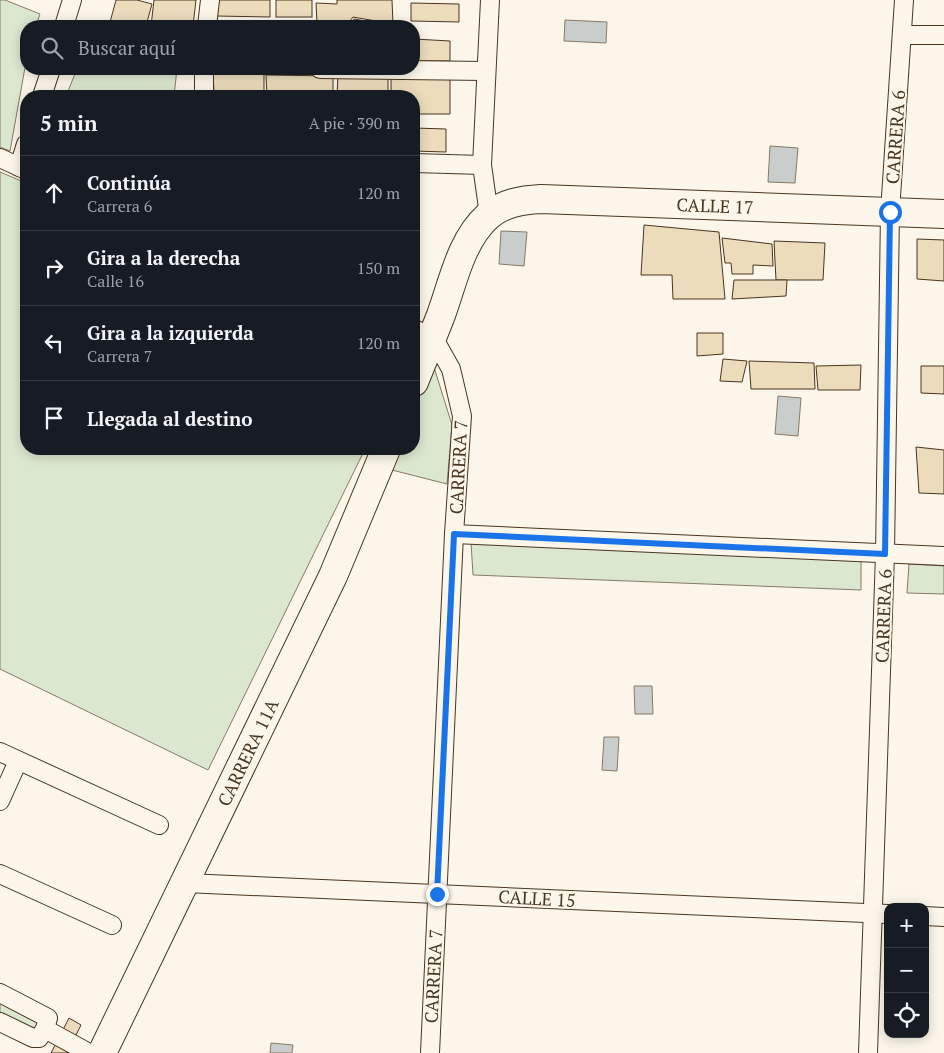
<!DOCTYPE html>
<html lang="es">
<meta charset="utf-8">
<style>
:root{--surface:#171b24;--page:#20242c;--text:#f1f3f6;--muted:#9ea1a6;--line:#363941}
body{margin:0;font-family:"PT Serif",serif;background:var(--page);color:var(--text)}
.controls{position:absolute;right:15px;bottom:15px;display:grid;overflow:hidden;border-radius:10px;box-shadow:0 2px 12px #0003}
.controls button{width:45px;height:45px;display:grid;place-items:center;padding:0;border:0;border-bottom:1px solid var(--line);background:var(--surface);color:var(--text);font:25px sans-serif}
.stop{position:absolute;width:15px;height:15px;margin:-11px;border:4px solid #1a73e8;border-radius:50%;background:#fff}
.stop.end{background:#1a73e8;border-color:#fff;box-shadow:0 1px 5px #0008}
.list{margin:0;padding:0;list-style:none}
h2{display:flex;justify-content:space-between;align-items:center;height:65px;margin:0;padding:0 20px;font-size:21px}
h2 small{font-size:16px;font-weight:400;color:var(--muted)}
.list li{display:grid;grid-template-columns:32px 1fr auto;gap:15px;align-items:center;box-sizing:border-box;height:75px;padding:0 20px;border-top:1px solid var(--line)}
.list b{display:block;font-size:19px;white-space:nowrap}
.list p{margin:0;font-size:16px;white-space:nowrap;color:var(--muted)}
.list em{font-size:16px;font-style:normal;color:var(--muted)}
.icon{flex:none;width:28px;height:28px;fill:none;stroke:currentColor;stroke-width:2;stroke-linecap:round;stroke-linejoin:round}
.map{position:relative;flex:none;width:944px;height:1053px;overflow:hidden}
.search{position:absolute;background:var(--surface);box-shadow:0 2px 12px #0003;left:20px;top:20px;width:400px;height:55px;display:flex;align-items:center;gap:12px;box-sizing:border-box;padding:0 18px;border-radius:20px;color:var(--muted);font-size:19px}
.panel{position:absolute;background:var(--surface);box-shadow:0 2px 12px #0003;left:20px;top:90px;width:400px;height:365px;border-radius:20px}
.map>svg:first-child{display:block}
.green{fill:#dce7d0;stroke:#887966}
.water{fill:#c9cecd;stroke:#887966}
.building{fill:#ecdcbc;stroke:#4a3520}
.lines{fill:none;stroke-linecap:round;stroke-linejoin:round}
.street-casing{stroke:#4a3520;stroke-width:20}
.highway-casing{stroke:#4a3520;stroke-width:30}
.street{stroke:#fbf6e9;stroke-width:18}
.highway{stroke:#fbf6e9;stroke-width:28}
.route{stroke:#1a73e8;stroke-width:6}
.labels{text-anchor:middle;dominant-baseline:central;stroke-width:4;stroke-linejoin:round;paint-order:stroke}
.street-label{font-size:18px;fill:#4a3520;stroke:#fbf6e9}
</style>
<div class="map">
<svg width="944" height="1053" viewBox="0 0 944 1053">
<rect width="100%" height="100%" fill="#fbf6e9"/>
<!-- green -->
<g class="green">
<polygon points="0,0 5,0 40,14 36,26 26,26 26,62 10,151 0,147"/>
<polygon points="77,69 177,69 174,96 66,96"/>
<polygon points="0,172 26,183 26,449 365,449 208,770 0,669"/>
<polygon points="433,364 452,425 447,484 388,469 397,449 414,449 414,410"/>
<polygon points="471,542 861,561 861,590 473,575"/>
<polygon points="909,564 944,566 944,594 907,593"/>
<polygon points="0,1003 41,1022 36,1032 0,1015"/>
</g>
<!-- water -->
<g class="water">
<polygon points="565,20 607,22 606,43 564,41"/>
<polygon points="770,146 798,148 795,183 768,182"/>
<polygon points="501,231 527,232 524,266 499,264"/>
<polygon points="778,396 801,398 798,436 775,434"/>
<polygon points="634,686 652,686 653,714 635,714"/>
<polygon points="604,737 619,737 617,771 602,770"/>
<polygon points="271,1043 293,1045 292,1053 270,1053"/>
</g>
<!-- building -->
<g class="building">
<polygon points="116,0 137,0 152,4 146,26 109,26"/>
<polygon points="154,0 196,0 193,26 151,26"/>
<polygon points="216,0 270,0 270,17 216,16"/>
<rect x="276" y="0" width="36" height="17"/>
<polygon points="337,0 392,0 393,24 353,17 350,21 317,23 316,3 337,4"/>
<polygon points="411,3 459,4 459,22 411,21"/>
<polygon points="354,19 377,23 377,26 314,26 352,24"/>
<polygon points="258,23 303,24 303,26 258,26"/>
<polygon points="414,39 450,41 450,61 414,61"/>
<polygon points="213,72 264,74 264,96 251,96 251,94 214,93"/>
<polygon points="338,74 388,76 388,96 337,96"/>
<polygon points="266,75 333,76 333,96 267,96"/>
<polygon points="391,75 450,77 450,114 414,114 414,96 391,96"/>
<polygon points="414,128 446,129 446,152 414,151"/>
<polygon points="644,225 719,232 725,299 673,299 672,275 641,275"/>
<polygon points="722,238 772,244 773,266 753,265 753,274 732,274 731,263 725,263"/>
<polygon points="917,239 944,240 944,281 917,279"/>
<polygon points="774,241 825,243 823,280 776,280"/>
<polygon points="734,280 787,280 786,296 732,299"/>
<polygon points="697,333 723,333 723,354 697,356"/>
<polygon points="723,359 747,361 742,382 720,381"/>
<polygon points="749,361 814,363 815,389 751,389"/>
<polygon points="861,365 860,390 818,390 816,366"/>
<polygon points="921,366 944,366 944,394 921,393"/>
<polygon points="916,447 944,450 944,494 919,493"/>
<polygon points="69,1018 81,1025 67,1053 51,1053"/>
</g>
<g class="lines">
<!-- street casing -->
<g class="street-casing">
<g id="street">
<polyline points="64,26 72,0"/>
<polyline points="207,26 210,0"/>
<polyline points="902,35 944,35"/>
<polyline points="320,69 486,71"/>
<polyline points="42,96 51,69"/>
<polyline points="204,96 204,69"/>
<polyline points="0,158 26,170"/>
<polyline points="414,163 482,165"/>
<polyline points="19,167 26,144"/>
<polyline points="489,215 482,165 490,0"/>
<polyline points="414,329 433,337 451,369 462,416 454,534 430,1053"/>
<polyline points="454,534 944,556"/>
<polyline points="0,752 159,825"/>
<polyline points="0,801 18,761"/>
<polyline points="0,874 112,925"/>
<polyline points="185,883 888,914"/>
<polyline points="925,916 944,917"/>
<polyline points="0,993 48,1018 45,1029 39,1038 33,1038 0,1022"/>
<polyline points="45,1029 89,1053"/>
<polyline points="868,1053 885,554 890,212 904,0"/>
</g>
</g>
<!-- highway casing -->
<g class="highway-casing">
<g id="highway">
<path id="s1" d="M414,382C423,360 432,338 441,315C453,282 461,240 488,216C503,203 522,200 541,199L944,214"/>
<path id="s2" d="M102,1053L333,576L386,449"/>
</g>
</g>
<!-- street -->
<use href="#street" class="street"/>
<!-- highway -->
<use href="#highway" class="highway"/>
</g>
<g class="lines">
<!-- route -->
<polyline class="route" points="437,894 454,534 885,554 890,212"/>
</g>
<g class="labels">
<!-- street labels -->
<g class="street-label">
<text transform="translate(895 137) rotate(-86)">CARRERA 6</text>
<text stroke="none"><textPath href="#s1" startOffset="414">CALLE 17</textPath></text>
<text transform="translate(458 467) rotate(-87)">CARRERA 7</text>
<text transform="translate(883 616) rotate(-88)">CARRERA 6</text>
<text stroke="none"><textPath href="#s2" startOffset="334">CARRERA 11A</textPath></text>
<text transform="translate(537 898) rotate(3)">CALLE 15</text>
<text transform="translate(433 976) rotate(-87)">CARRERA 7</text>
</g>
</g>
</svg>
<div class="controls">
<button>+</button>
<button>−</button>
<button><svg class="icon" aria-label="locate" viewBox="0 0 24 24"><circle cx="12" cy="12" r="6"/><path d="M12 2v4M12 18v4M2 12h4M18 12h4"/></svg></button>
</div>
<div class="stop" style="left:890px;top:212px"></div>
<div class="stop end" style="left:437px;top:894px"></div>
<div class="search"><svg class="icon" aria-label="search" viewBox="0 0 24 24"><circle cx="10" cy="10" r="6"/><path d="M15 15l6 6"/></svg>Buscar aquí</div>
<section class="panel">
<h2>5 min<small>A pie · 390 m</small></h2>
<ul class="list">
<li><svg class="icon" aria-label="ahead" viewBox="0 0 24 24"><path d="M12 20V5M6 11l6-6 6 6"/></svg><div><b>Continúa</b><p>Carrera 6</p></div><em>120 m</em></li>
<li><svg class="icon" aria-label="right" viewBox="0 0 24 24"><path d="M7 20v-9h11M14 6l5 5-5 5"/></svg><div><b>Gira a la derecha</b><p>Calle 16</p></div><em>150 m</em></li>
<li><svg class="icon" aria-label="left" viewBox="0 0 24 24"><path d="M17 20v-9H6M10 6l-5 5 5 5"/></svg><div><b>Gira a la izquierda</b><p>Carrera 7</p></div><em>120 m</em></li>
<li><svg class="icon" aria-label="arrive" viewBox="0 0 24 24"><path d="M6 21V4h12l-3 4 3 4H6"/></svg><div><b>Llegada al destino</b></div></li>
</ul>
</section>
</div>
